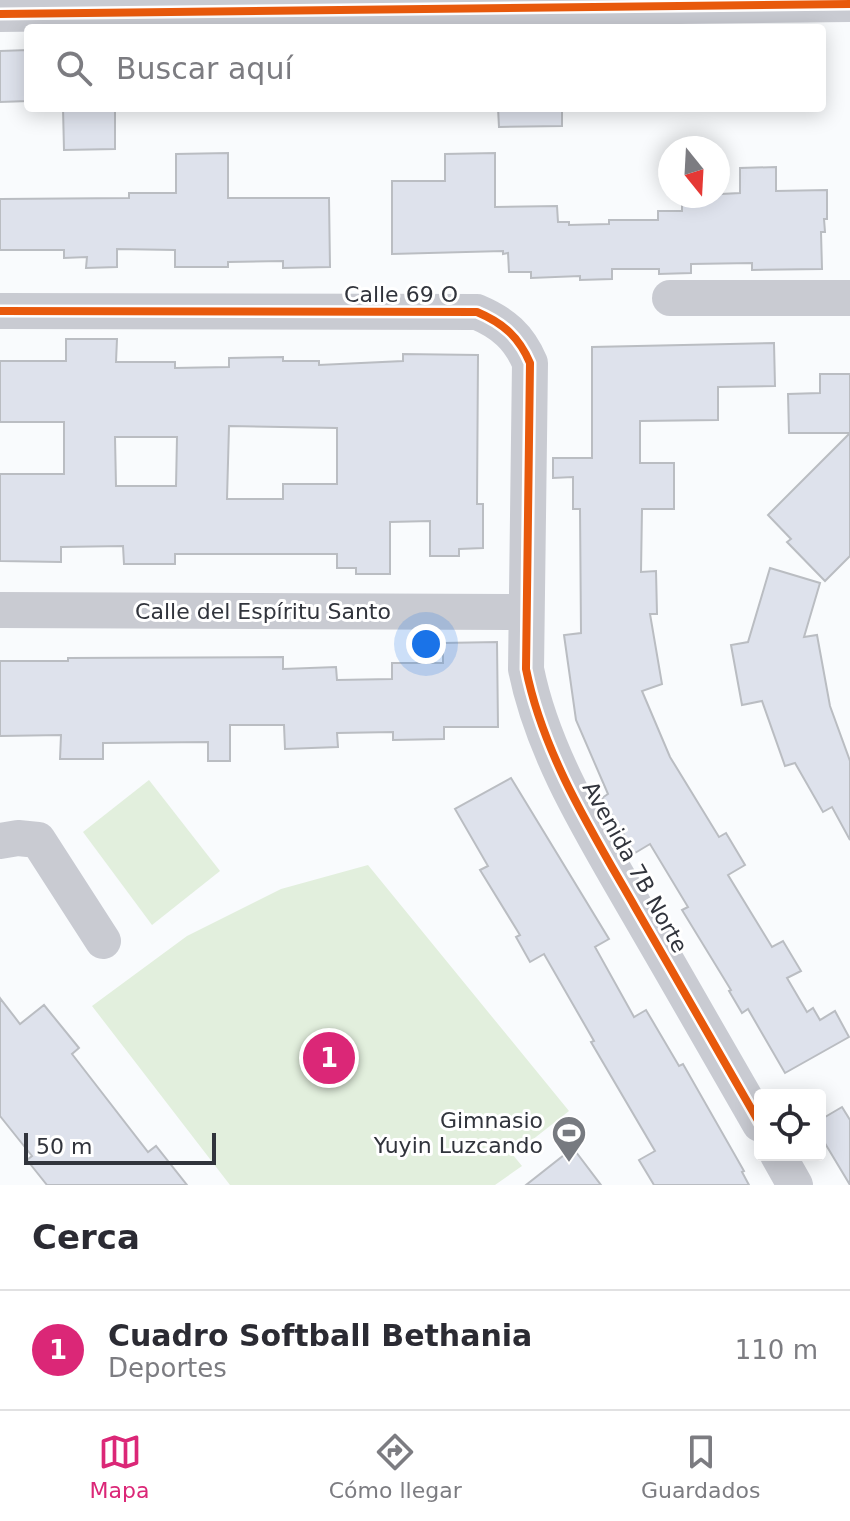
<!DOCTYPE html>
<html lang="es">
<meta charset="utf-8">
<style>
:root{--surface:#fff;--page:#f2f2f3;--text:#2b2b33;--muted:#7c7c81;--line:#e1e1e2;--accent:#db2777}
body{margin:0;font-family:"DejaVu Sans",sans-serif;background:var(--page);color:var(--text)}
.controls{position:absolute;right:24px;bottom:24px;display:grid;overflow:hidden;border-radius:8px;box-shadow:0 4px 20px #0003}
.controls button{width:72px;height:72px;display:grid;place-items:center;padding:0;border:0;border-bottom:2px solid var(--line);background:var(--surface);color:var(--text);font:40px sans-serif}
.compass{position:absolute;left:658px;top:136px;width:72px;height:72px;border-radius:50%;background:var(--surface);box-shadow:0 4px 20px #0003;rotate:162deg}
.scale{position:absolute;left:24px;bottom:20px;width:192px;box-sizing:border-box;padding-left:8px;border:4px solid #31343c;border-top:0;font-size:22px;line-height:28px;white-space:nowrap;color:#31343c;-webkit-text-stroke:6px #fff;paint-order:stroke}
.you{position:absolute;left:426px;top:644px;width:28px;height:28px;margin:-20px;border:6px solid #fff;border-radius:50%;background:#1a73e8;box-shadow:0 0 0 12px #1a73e833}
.badge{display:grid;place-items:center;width:52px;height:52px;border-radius:50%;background:var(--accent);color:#fff;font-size:26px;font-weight:700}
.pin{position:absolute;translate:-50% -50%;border:4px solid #fff;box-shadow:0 2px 8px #0006}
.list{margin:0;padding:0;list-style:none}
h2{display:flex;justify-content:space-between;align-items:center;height:104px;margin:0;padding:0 32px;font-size:34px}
h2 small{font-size:26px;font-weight:400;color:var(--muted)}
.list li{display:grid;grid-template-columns:52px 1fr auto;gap:24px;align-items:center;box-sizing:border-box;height:120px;padding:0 32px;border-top:2px solid var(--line)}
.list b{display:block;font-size:30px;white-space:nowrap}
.list p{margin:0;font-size:26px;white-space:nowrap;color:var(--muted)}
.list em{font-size:26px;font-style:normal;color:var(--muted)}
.icon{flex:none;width:44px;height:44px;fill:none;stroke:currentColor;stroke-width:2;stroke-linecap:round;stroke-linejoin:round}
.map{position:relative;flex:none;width:850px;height:1185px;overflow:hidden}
.search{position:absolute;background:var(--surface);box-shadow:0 4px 20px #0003;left:24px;right:24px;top:24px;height:88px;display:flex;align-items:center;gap:20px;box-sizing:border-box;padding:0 28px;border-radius:8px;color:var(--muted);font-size:30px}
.sheet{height:224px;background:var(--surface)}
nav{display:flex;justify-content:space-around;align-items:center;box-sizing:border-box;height:112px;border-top:2px solid var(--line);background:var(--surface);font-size:22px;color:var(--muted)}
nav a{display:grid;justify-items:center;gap:4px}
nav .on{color:var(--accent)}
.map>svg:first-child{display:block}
.green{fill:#e2efdd}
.building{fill:#dee2ec;stroke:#babdc2;stroke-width:2;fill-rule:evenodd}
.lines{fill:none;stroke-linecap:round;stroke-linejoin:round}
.minor{stroke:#c9cbd2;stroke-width:36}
.cycleway-casing{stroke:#fff;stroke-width:13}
.cycleway{stroke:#e8590c;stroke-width:8}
.labels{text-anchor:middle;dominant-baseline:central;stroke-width:6;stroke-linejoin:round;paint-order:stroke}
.street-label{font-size:22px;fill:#31343c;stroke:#fff}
.poi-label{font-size:22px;fill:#31343c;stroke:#fff;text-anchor:end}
</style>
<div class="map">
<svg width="850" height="1185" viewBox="0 0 850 1185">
<rect width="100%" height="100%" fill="#f9fbfd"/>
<!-- green -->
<g class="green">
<polygon points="149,780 220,871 152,925 83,832"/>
<polygon points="368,865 569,1111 513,1155 522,1166 495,1185 230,1185 92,1006 187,936 281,889"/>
</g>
<!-- building -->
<g class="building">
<polygon points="28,50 28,101 0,102 0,51"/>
<polygon points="63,108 115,108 115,149 64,150"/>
<polygon points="498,108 562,108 562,126 499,127"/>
<polygon points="228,153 228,198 329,198 330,267 283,268 283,261 228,262 228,267 175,267 175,250 117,249 117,267 86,268 87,257 64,258 64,250 0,250 0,199 129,198 129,193 176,193 176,154"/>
<polygon points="495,153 495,207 557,206 558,222 569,222 569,225 609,224 609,220 658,220 658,211 682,211 682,196 740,193 740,168 776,167 776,191 827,190 827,219 824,219 825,232 821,232 822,269 752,270 752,263 691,264 691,273 659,274 659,269 612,269 612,279 580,280 580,276 531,278 531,272 509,272 508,253 503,254 503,251 392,254 392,181 445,181 445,154"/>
<path d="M66,339H117L116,362H175V368L229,367V358L283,357V361H319V365L403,361V354L478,355L477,504H483V548L459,549V556H430V521L390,522V574H356V568H337V554H175V564H124L123,546L61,547V562L0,561V474H64V422H0V361H66ZM229,426L337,428V484H283V499H227ZM115,437H177L176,486H116Z"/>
<polygon points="774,343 775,386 718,387 718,420 640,421 640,463 674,463 674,509 642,509 641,572 656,571 657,614 650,614 662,684 642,691 670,757 719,837 726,833 745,865 728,875 772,947 783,941 801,971 787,978 807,1012 813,1008 820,1020 835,1011 849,1037 785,1073 748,1009 742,1013 729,991 731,990 682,910 688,907 650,844 635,853 602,798 608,794 576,720 564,635 581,633 580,509 573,509 573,477 553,478 553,458 592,458 592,347"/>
<polygon points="820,374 850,374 850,433 789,433 788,394 820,393"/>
<polygon points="850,433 850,556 825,581 787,542 791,539 768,515"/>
<polygon points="770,568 820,583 804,637 817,635 830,706 850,761 850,840 832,807 823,812 795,763 785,766 762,701 742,705 731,645 748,642"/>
<polygon points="497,642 498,727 444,727 444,739 393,740 393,732 337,733 338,747 285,749 284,725 230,725 230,761 208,761 208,742 103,743 103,759 60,759 61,735 0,736 0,661 68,661 68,658 283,657 283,669 336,667 337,680 392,679 392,663 443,663 443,643"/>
<polygon points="511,778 609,939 595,947 634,1017 646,1010 679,1066 683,1064 744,1171 742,1172 749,1185 654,1185 639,1160 655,1151 591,1042 594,1041 544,954 530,962 516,937 520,935 480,870 488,866 455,809"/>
<polygon points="0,998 20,1024 44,1005 79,1048 72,1054 148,1152 156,1146 187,1185 47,1185 27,1160 32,1156 0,1116"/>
<polygon points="842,1107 850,1120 850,1185 820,1135 820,1120"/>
<polygon points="573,1148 601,1185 526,1185"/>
</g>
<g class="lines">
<!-- minor -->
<g class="minor">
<polyline points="0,14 850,4"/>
<polyline points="670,298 850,298"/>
<path d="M0,311L477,312C503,323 519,337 530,363L526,669C543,754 592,832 635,907C677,979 718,1051 760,1124"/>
<polyline points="0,610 526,612"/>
<polyline points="0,841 18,838 38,840 103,941"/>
<polyline points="778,1155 795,1185"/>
</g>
<!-- cycleway casing -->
<g class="cycleway-casing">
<g id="cycleway">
<polyline points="0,14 850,4"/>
<path d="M0,311L477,312C503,323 519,337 530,363L526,669C543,754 592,832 635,907C677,979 718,1051 760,1124"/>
</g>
</g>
<!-- cycleway -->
<use href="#cycleway" class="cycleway"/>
</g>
<!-- icons -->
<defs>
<g id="stadium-pin" transform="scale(1.8)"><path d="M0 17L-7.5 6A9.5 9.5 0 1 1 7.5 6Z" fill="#777a80" stroke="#fff"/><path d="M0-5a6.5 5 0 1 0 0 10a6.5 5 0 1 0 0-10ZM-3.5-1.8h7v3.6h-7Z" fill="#fff"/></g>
</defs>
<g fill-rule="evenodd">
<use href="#stadium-pin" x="569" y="1133"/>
</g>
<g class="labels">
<!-- street labels -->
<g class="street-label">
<text x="401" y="294">Calle 69 O</text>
<text x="263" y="611">Calle del Espíritu Santo</text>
<text transform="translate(635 867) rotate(61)">Avenida 7B Norte</text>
</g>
<!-- poi labels -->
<g class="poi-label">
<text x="543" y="1120">Gimnasio<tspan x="543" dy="25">Yuyin Luzcando</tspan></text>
</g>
</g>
</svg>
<div class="controls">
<button><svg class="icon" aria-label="locate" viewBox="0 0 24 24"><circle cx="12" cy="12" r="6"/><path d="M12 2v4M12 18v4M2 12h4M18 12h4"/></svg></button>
</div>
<svg class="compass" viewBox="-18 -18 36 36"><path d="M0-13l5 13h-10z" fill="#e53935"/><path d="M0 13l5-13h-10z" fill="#7c7c81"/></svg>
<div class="scale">50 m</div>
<div class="you"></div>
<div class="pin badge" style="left:329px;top:1058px">1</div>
<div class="search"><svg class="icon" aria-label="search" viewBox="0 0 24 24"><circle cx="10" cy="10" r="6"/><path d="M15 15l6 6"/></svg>Buscar aquí</div>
</div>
<section class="sheet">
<h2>Cerca<small></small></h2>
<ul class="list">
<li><span class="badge">1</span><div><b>Cuadro Softball Bethania</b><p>Deportes</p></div><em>110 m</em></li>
</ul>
</section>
<nav>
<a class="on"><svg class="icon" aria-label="map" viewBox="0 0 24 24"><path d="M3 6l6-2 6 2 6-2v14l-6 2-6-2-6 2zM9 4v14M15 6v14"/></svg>Mapa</a>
<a><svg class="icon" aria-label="directions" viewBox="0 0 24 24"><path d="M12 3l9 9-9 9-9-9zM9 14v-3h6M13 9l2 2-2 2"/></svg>Cómo llegar</a>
<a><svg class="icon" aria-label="saved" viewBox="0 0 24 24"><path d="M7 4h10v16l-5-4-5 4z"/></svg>Guardados</a>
</nav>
